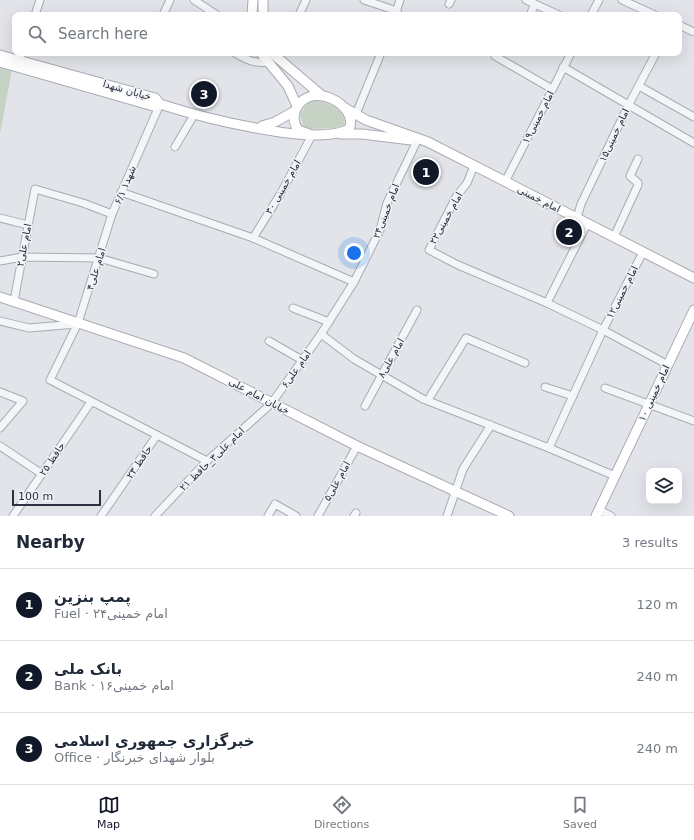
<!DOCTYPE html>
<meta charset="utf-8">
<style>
:root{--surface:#fff;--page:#f2f2f3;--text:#1f2937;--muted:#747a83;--line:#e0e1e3;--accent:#111827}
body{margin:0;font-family:"DejaVu Sans",Cairo,sans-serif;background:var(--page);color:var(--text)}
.controls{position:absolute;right:12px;bottom:12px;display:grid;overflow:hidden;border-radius:8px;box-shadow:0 4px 16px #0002}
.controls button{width:36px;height:36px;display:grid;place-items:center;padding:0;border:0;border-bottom:1px solid var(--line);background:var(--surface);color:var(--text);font:20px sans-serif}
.scale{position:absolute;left:12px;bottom:10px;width:89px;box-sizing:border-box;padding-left:4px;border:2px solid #2b3140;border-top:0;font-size:11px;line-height:14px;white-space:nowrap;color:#2b3140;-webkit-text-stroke:3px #f1f3f7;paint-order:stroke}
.you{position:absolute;left:354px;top:253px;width:14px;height:14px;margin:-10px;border:3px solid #fff;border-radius:50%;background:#1a73e8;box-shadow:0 0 0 6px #1a73e833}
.badge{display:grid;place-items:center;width:26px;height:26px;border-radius:50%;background:var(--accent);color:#fff;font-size:13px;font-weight:700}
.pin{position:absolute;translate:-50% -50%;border:2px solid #fff;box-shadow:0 1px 4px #0006}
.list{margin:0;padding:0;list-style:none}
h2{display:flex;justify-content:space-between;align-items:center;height:52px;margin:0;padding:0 16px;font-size:17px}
h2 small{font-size:13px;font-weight:400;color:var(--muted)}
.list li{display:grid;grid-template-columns:26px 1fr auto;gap:12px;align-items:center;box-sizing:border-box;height:72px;padding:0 16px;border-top:1px solid var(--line)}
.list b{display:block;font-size:15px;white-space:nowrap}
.list p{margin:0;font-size:13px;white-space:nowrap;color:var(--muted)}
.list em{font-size:13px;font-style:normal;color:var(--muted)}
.icon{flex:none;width:22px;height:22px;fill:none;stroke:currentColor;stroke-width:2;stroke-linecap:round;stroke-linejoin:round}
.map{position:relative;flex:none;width:694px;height:516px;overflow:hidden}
.search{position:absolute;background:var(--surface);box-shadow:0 4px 16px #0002;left:12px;right:12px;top:12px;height:44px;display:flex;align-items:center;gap:10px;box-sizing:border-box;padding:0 14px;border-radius:8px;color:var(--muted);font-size:15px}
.sheet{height:268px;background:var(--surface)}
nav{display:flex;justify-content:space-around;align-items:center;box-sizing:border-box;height:56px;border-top:1px solid var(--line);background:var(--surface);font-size:11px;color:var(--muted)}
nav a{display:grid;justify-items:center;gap:2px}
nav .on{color:var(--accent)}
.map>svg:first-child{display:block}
.green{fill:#c6d2c3}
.building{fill:#b9bdc5}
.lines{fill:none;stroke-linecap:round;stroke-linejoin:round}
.street-casing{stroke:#a7abb3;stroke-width:9}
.secondary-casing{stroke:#a7abb3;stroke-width:11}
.street{stroke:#f4f5f8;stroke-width:7}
.secondary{stroke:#fff;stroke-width:9}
.labels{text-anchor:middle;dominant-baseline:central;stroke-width:3;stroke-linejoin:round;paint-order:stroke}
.street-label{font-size:10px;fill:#2b3140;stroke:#f1f3f7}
</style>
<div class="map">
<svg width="694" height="516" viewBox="0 0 694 516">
<rect width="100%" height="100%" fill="#e2e4e9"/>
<!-- green -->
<g class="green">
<polygon points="0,62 13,64 0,134"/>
<path d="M314,100C326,102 341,107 345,120L344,125L335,128L307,129L303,127L300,114L307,104Z"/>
</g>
<!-- building -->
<polygon class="building" points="428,158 436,162 429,178 420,174"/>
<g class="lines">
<!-- street casing -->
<g class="street-casing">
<g id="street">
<polyline points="194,0 217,15"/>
<polyline points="364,0 397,11"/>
<polyline points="526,0 559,15"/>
<polyline points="622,0 655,15"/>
<polyline points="449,4 451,0"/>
<polyline points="35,15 40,0"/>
<polyline points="163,15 170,0"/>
<polyline points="299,15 306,0"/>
<polyline points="395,15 400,0"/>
<polyline points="530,15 535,4"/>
<polyline points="591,15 599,0"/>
<polyline points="679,25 694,32"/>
<path d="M235,53C247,60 255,64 269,62"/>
<polyline points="495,56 552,89"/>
<polyline points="20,59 22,53"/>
<polyline points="563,67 694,143"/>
<polyline points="639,86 694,117"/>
<polyline points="356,114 381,53"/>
<polyline points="175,147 194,115"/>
<polyline points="474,166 467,183 456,197 429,250 458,265 547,303 603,330 549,448 615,476"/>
<polyline points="505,182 571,53"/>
<polyline points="121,192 253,238 354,282"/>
<polyline points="112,214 78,323 50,380 157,435"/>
<polyline points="0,218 28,225"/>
<polyline points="577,218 581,204 628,106 656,53"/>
<polyline points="614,237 638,185 638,183 630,176 638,159"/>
<polyline points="253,238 281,193 312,135"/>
<polyline points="643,252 603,330 668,365"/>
<polyline points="0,261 22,257 99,258 154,274"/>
<polyline points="14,301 35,189 83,203 112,214 160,104"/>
<polyline points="547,303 587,224"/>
<polyline points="293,308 329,322"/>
<polyline points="0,321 29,328 77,324"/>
<polyline points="321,334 354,359 423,399 549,448"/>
<polyline points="269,341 302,360"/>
<polyline points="545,387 573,396"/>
<polyline points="605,388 694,421"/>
<polyline points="0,392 23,401 0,428"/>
<polyline points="428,400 466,338 525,363"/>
<polyline points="365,406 417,310"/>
<polyline points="0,446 42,474"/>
<polyline points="599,510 611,516"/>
<polyline points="13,516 91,402"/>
<polyline points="101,516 157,435 207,461"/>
<polyline points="155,516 207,461 271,404 321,334 354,282 380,230 387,203 417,141"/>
<polyline points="268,516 275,504 296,516"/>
<polyline points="318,516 357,446"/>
<polyline points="354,516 356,513"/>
<polyline points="447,516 463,469 491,425"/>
</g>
</g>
<!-- secondary casing -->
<g class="secondary-casing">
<g id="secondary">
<polyline points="263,0 263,15"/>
<polyline points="252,15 253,0"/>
<polyline points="261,53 288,86 297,106"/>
<polyline points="272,53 321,95"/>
<polyline points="0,55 155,98 160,104"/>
<polyline points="0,62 153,106 160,104"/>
<path d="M160,104C197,116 316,148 349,129C360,107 312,78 296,109C293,116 294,124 298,130L312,135"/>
<polyline points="345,108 366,120 428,142 694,278"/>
<polyline points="262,126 275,122 295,111"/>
<polyline points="341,134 362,134 411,140"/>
<polyline points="0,297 184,358 357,446 509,516"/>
<polyline points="596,516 694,310"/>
</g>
</g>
<!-- street -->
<use href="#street" class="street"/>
<!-- secondary -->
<use href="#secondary" class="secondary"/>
</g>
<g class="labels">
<!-- street labels -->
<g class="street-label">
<text transform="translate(127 90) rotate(16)">خیابان شهدا</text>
<text transform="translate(538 117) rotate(-63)">امام خمینی۱۹</text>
<text transform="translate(614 135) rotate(-65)">امام خمینی۱۵</text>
<text transform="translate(125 185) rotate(-67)">شهد۱ ۶/۱</text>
<text transform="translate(283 187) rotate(-60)">امام خمینی ۳۰</text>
<text transform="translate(539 199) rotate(27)">امام خمینی</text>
<text transform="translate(386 211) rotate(-69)">امام خمینی۲۴</text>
<text transform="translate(446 218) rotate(-61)">امام خمینی۲۲</text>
<text transform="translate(24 245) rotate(-79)">امام علی۲</text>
<text transform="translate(96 269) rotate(-73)">امام علی۴</text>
<text transform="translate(622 292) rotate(-63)">امام خمینی۱۲</text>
<text transform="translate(391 358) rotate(-61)">امام علی۸</text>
<text transform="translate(296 369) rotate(-55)">امام علی۶</text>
<text transform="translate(654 393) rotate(-65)">امام خمینی ۱۰</text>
<text transform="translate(259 396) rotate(28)">خیابان امام علی</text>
<text transform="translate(52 459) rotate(-56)">حافظ ۲۵</text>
<text transform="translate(212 459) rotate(-44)">امام علی۳_حافظ ۲۱</text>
<text transform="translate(139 462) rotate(-56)">حافظ ۲۳</text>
<text transform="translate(337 481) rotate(-61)">امام علی۵</text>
</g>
</g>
</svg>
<div class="controls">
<button><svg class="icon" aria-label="layers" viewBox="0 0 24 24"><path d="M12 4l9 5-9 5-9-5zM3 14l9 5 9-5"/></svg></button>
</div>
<div class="scale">100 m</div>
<div class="you"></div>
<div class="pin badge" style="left:426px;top:172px">1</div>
<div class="pin badge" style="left:569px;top:232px">2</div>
<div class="pin badge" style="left:204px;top:94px">3</div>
<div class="search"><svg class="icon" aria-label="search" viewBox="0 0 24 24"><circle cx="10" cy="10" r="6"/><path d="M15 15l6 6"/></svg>Search here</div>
</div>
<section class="sheet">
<h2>Nearby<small>3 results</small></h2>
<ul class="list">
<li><span class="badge">1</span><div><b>پمپ بنزین</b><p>Fuel · امام خمینی۲۴</p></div><em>120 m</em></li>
<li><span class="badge">2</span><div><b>بانک ملی</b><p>Bank · امام خمینی۱۶</p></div><em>240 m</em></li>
<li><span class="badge">3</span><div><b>خبرگزاری جمهوری اسلامی</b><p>Office · بلوار شهدای خبرنگار</p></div><em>240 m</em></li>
</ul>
</section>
<nav>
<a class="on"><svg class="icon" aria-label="map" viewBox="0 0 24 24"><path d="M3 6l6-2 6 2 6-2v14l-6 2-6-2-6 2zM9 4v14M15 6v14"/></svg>Map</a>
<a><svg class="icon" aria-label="directions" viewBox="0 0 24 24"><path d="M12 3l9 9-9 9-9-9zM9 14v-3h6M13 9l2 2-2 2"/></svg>Directions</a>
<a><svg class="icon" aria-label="saved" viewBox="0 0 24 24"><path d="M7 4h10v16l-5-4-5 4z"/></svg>Saved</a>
</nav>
